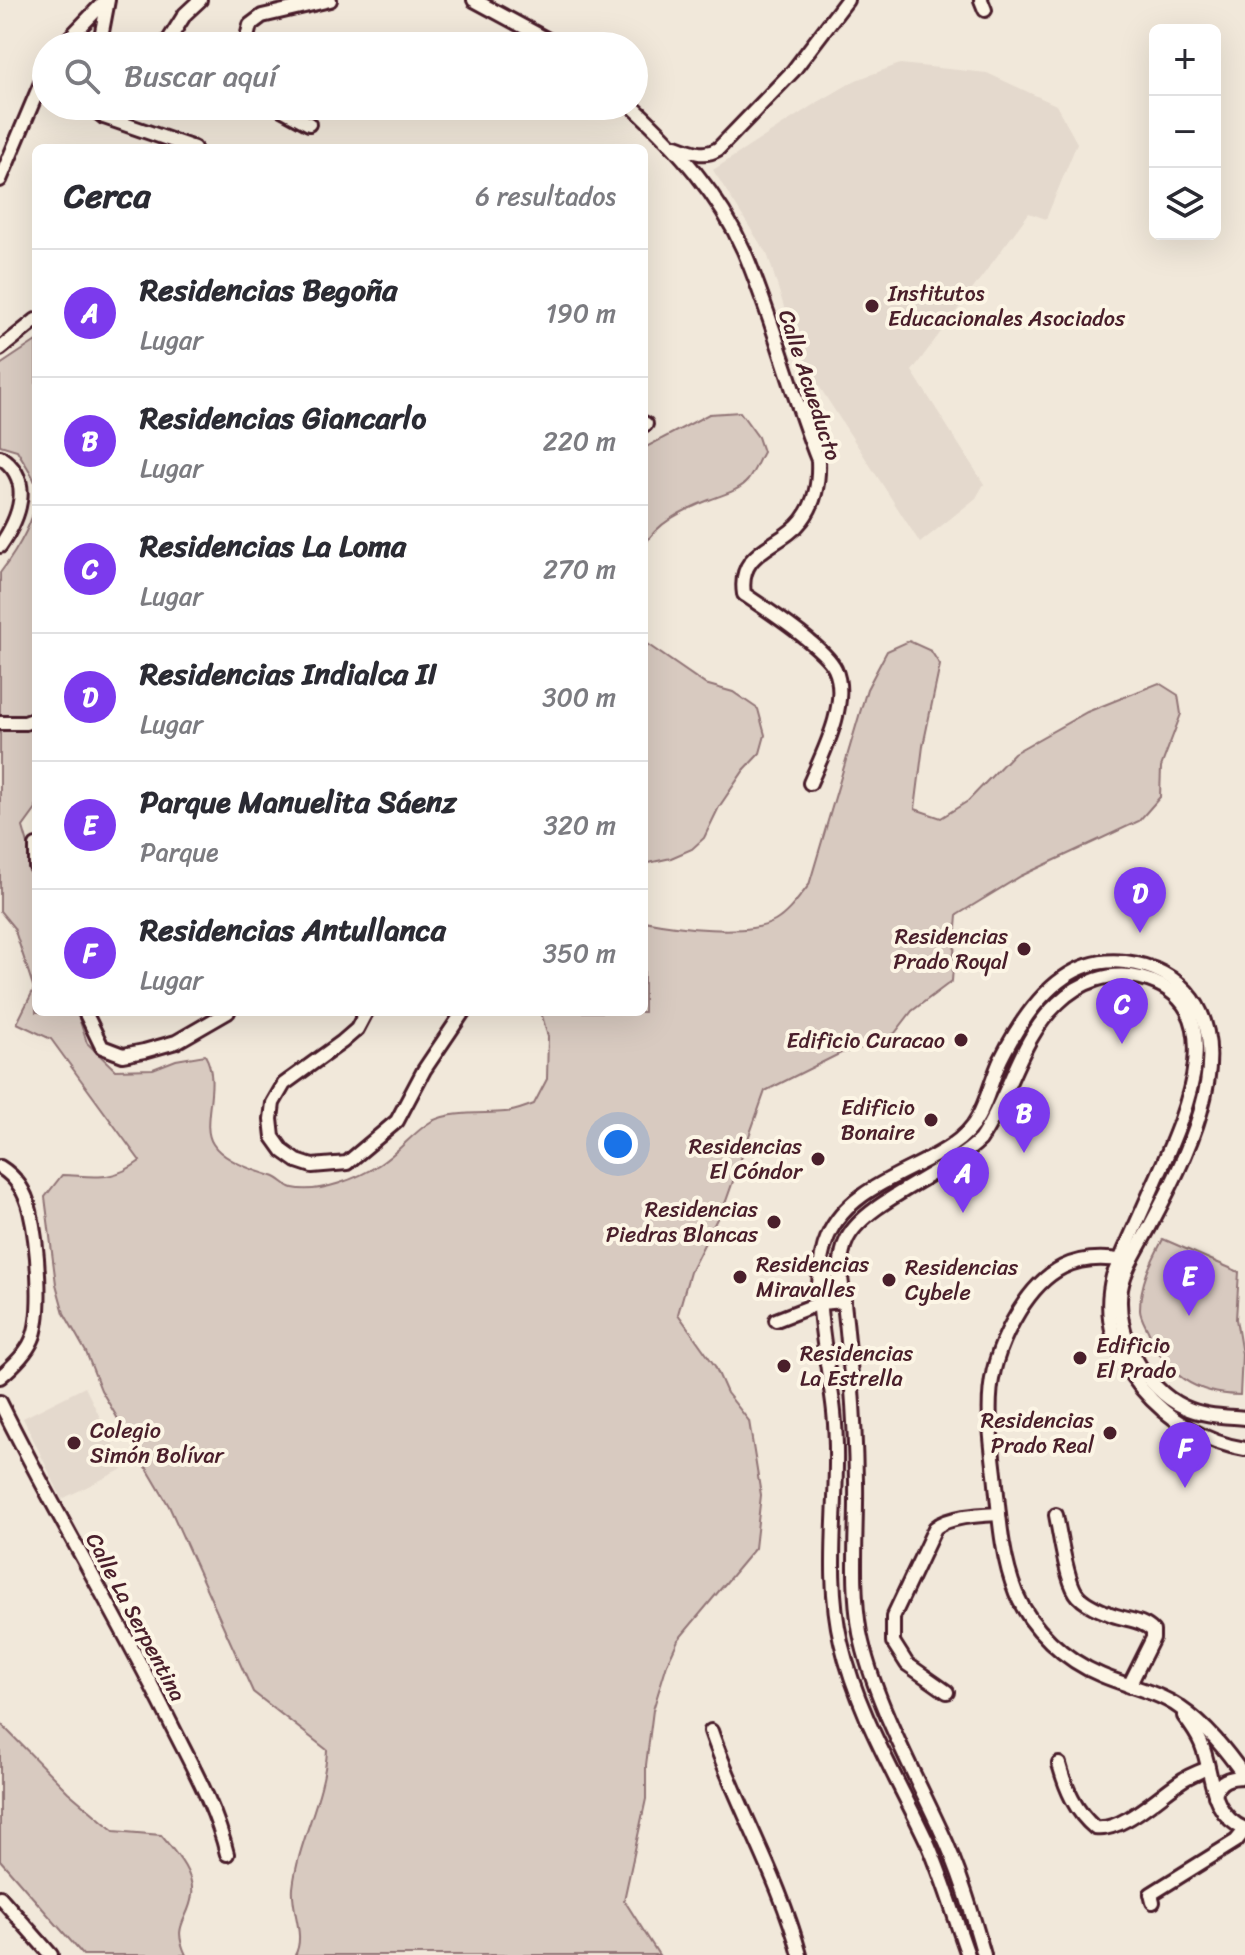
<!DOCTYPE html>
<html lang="es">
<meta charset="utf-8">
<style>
:root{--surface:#fff;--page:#f7f7f7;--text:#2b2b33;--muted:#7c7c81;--line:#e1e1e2;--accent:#7c3aed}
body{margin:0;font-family:Sriracha,sans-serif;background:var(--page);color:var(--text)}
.controls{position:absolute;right:24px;top:24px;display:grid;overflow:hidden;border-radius:12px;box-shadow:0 8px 32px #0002}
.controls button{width:72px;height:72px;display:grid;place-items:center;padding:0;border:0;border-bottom:2px solid var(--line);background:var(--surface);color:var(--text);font:40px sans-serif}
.you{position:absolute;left:618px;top:1144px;width:28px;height:28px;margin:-20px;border:6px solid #fff;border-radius:50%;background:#1a73e8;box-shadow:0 0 0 12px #1a73e833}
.badge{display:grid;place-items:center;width:52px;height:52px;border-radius:50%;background:var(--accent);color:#fff;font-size:26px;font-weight:700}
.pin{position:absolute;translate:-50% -66px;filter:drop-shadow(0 2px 4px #0008)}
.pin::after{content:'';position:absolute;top:42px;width:28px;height:24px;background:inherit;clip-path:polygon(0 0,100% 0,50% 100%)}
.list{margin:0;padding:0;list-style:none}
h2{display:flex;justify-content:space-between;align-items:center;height:104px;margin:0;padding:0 32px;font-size:34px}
h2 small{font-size:26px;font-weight:400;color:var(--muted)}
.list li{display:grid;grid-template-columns:52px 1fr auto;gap:24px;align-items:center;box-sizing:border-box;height:128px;padding:0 32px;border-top:2px solid var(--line)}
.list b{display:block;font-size:30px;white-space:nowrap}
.list p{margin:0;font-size:26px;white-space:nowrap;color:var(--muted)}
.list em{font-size:26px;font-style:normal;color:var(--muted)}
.icon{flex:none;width:44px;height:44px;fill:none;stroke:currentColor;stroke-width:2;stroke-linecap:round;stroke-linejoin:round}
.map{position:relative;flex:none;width:1245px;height:1955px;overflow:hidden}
.search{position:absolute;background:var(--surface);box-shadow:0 8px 32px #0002;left:32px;top:32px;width:616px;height:88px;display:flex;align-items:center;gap:20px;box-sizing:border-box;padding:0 28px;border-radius:44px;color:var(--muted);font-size:30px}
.panel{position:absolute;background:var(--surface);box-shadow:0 8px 32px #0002;left:32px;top:144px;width:616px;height:872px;border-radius:12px}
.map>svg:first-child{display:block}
.built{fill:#e4d9cd}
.green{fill:#d8cac0;stroke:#917476;stroke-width:2}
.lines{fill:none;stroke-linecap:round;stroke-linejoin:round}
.street-casing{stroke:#4a1f2b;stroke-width:18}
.street{stroke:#fcf5e5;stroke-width:12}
.poi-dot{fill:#4a1f2b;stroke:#fcf5e5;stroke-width:3}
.labels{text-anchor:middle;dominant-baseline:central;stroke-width:8;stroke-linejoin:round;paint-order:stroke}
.poi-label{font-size:22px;fill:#4a1f2b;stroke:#fcf5e5;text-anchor:start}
.street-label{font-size:22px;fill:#4a1f2b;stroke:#fcf5e5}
</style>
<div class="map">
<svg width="1245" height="1955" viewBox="0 0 1245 1955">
<rect width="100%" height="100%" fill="#f1e8da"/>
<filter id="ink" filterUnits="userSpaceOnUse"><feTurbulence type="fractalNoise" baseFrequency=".0125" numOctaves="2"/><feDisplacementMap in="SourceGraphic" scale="16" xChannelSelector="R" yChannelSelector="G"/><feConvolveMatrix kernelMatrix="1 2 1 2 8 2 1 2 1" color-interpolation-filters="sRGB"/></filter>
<g filter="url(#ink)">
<!-- built -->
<g class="built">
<polygon points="900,64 987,73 1056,105 1077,143 1046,219 1029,213 912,371 984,484 976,498 920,543 799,355 768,256 713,170 813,105 856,80"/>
<polygon points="85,1387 125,1468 62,1499 23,1418"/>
</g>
<!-- green -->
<g class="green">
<path d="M36,341V809L23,827L36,872V1012H77L87,1043L115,1070L153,1069L176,1060L205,1055C222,1084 199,1123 213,1144C223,1160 255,1171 272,1176C280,1178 285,1186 293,1188C319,1194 359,1178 380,1164C399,1152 413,1132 432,1121C451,1111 484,1114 505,1112C514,1112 525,1107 534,1104L547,1079L548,1037L541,1012H644V921C675,927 747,937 775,921C789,913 799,897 809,885L867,689L887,651L909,641L931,651L940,665L923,746L915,809L941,818L968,801L1014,753L1087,712L1159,683L1178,695L1181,714L1161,767L1160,797L1139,821L1021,876L957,915L952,981L912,1011L895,1033L874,1045L841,1053L765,1091L726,1201L690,1272L678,1314L715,1366L727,1393L749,1421L761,1495L755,1548L678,1640L667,1664L653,1710L646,1765V1799L624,1900L659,1955H295C306,1935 291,1911 293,1888C298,1841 325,1797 327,1750L253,1692L169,1506L101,1390L86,1352L64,1313L56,1284L45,1197L62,1175C95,1176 112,1182 140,1161L51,1039L17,1023L34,989L14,928L0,911V573C16,552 41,513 36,485C33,474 23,461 17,450L0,445V365Z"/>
<path d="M740,412L758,437L763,452C758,461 754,472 748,480C739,491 722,495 709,500C686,509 655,523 644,547V448L709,414Z"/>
<polygon points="644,642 705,684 733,692 758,709 765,735 760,753 744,770 719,807 704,838 692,849 671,858 644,864"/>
<path d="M1163,1239L1239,1272L1236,1319L1242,1354L1240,1395C1195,1394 1166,1375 1149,1333C1146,1326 1140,1317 1140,1310C1140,1283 1151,1262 1163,1239Z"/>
<path d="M0,1723L68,1792L114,1831L161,1835C174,1851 195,1873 192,1895C189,1921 171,1924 186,1955H83L0,1860Z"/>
</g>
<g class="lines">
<!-- street casing -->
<g class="street-casing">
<g id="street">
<polyline points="474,0 559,46"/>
<polyline points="981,0 985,10"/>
<polyline points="62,46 106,0"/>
<polyline points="97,46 101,37 108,0"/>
<polyline points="165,46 185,14 200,0"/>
<polyline points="245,46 250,25 262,16 330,0"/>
<polyline points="89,106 104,117 194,148"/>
<polyline points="276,106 309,124"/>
<path d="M632,106C677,148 719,194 744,251C773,319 791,392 818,460C819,482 816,502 802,520C781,548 737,549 744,594C766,609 825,647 835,669C850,702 823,753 810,783"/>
<polyline points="104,117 121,106"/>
<path d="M676,146C691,151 703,158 718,149L793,71L847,0"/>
<polyline points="0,180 46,71"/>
<polyline points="0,349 36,320"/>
<polyline points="644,423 646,424"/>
<path d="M0,457C35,480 19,519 0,546"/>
<polyline points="0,723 25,723 36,719"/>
<polyline points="36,846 36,867"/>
<polyline points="85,1012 102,1047 123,1055 144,1051 176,1042 228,1012"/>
<polyline points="366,1012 357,1029 342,1042 284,1084 273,1103 271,1119 273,1137 283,1151 297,1161 312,1166 347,1163 397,1121 424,1070 463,1012"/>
<path d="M0,1167C16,1177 26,1193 30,1211C37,1240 44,1314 32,1340C26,1354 12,1367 0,1377"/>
<path d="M1124,1261C1075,1252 1045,1269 1019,1311C983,1370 987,1408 995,1474C999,1513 1001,1556 1016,1593C1031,1629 1065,1660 1101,1675C1126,1686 1156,1691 1179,1707C1207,1726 1226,1750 1245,1777"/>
<polyline points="776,1320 820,1303 844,1301"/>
<path d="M0,1402C54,1512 118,1616 172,1726C193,1768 216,1808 227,1854"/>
<path d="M1056,1515C1060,1535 1066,1578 1076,1593C1083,1604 1102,1611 1113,1615C1127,1620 1143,1620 1153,1631V1638L1129,1686"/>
<path d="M947,1692L907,1664L893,1642V1617L935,1528C949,1516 981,1515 999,1514"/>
<path d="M1184,1716C1190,1724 1197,1734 1201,1743C1214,1774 1208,1813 1245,1829"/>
<path d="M711,1731C737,1807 779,1877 800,1955"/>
<path d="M1059,1764C1066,1789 1075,1811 1095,1828C1123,1832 1160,1794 1184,1779C1191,1775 1199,1772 1207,1768"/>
<path d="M1215,1796C1217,1780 1230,1777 1244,1777"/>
<polyline points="0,1897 51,1955"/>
<polyline points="1153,1902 1151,1894 1236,1841 1245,1830"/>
<path d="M968,1955C955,1919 944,1881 929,1846C898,1779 858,1715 841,1642C823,1566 842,1489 834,1412C829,1361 807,1284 828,1236C856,1172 952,1168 978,1117C988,1099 992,1078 1001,1059C1025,1011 1064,954 1125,962C1152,965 1177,977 1193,999C1237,1062 1182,1165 1151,1224C1141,1244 1125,1266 1121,1289C1114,1332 1144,1389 1184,1407C1203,1416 1224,1416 1245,1418"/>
<path d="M984,1955C972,1913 959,1868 940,1829C912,1768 873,1698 860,1633C851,1583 857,1531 856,1481C855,1410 849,1340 840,1269C841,1259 842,1249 847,1239C865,1202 948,1172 980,1140C1009,1098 1019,1039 1058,1003C1079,982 1111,970 1141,978C1239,1003 1181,1123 1155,1182C1141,1213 1127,1245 1113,1276C1091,1358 1168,1437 1245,1449"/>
</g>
</g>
<!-- street -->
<use href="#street" class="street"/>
</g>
</g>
<!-- markers -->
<g class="poi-dot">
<circle cx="872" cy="306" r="8"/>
<circle cx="1024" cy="949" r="8"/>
<circle cx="961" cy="1040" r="8"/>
<circle cx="931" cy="1120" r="8"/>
<circle cx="818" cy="1159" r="8"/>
<circle cx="774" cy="1222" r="8"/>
<circle cx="740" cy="1277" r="8"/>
<circle cx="889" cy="1280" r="8"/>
<circle cx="1080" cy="1358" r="8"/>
<circle cx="784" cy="1366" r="8"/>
<circle cx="1110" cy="1433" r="8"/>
<circle cx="74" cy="1443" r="8"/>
</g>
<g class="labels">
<!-- poi labels -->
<g class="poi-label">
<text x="888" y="293">Institutos<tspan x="888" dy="25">Educacionales Asociados</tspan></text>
<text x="1008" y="936" text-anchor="end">Residencias<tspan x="1008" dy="25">Prado Royal</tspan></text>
<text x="945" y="1040" text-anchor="end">Edificio Curacao</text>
<text x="915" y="1107" text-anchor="end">Edificio<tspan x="915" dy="25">Bonaire</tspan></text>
<text x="802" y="1146" text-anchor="end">Residencias<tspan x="802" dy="25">El Cóndor</tspan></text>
<text x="758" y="1209" text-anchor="end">Residencias<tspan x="758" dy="25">Piedras Blancas</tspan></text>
<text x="756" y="1264">Residencias<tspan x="756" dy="25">Miravalles</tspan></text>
<text x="905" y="1267">Residencias<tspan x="905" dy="25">Cybele</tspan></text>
<text x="1096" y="1345">Edificio<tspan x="1096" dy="25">El Prado</tspan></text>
<text x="800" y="1353">Residencias<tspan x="800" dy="25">La Estrella</tspan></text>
<text x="1094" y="1420" text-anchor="end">Residencias<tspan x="1094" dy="25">Prado Real</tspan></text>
<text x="90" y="1430">Colegio<tspan x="90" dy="25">Simón Bolívar</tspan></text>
</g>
<!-- street labels -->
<g class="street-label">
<text transform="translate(810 385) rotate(72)">Calle Acueducto</text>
<text transform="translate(136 1617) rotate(62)">Calle La Serpentina</text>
</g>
</g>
</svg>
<div class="controls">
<button>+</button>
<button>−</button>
<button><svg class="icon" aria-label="layers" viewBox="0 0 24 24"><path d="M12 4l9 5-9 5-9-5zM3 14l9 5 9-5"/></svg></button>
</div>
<div class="you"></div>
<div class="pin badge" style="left:963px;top:1213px">A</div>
<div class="pin badge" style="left:1024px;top:1153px">B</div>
<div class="pin badge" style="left:1122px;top:1044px">C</div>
<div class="pin badge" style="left:1140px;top:933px">D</div>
<div class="pin badge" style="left:1189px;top:1316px">E</div>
<div class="pin badge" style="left:1185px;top:1488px">F</div>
<div class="search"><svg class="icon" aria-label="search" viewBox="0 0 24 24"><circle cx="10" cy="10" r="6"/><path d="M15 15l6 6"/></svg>Buscar aquí</div>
<section class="panel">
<h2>Cerca<small>6 resultados</small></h2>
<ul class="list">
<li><span class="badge">A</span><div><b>Residencias Begoña</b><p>Lugar</p></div><em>190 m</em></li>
<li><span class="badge">B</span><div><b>Residencias Giancarlo</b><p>Lugar</p></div><em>220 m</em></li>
<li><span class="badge">C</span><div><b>Residencias La Loma</b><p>Lugar</p></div><em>270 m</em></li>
<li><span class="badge">D</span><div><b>Residencias Indialca II</b><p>Lugar</p></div><em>300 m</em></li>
<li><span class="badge">E</span><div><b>Parque Manuelita Sáenz</b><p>Parque</p></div><em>320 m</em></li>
<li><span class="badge">F</span><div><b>Residencias Antullanca</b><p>Lugar</p></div><em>350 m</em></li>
</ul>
</section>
</div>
